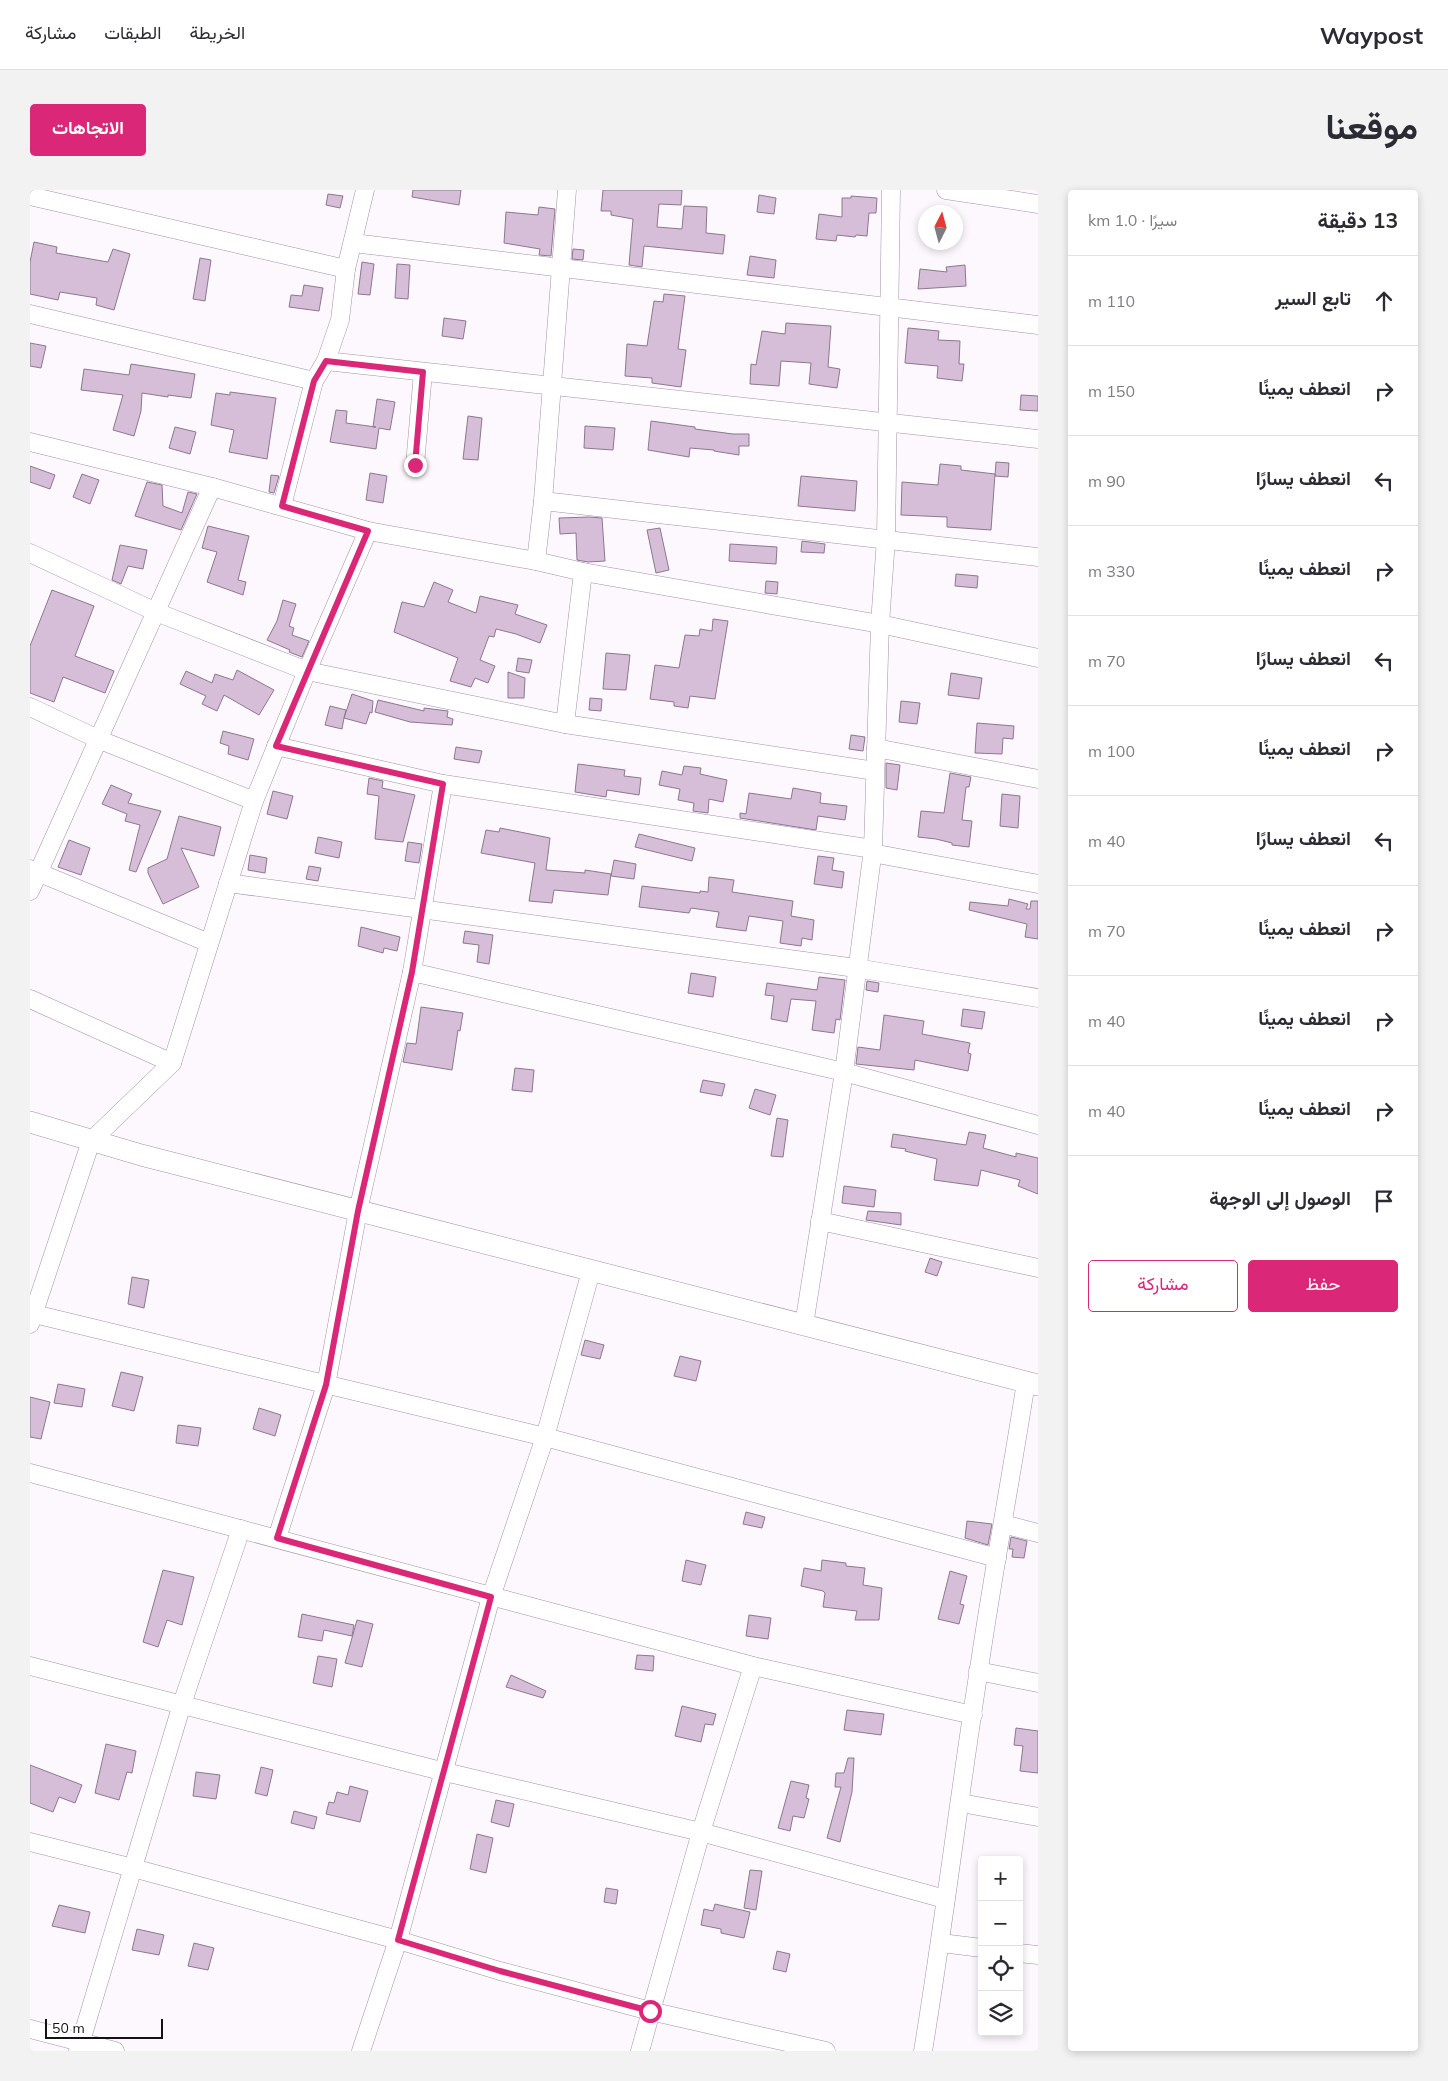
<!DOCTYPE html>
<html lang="ar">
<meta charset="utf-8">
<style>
:root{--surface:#fff;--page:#f2f2f3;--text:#2b2b33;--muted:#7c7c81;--line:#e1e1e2;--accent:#db2777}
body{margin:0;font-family:Mulish,Vazirmatn,sans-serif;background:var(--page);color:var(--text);direction:rtl}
.controls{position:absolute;right:15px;bottom:15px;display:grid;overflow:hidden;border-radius:5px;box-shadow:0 2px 8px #0003}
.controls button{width:45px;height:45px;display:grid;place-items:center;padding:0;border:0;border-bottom:1px solid var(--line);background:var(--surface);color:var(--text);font:25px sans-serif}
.compass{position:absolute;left:888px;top:15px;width:45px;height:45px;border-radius:50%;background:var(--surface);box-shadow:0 2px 8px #0003;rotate:6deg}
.scale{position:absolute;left:15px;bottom:12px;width:118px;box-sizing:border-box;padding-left:5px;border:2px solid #170f18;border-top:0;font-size:14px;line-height:18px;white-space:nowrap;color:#170f18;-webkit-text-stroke:4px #fff;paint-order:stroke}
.stop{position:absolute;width:15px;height:15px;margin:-11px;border:4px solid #db2777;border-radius:50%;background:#fff}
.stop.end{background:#db2777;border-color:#fff;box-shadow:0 1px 5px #0008}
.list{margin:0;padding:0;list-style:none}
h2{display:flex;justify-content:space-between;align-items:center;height:65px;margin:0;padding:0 20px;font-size:21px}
h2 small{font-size:16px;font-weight:400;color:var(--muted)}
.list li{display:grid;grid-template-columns:32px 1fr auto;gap:15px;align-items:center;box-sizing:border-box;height:90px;padding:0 20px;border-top:1px solid var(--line)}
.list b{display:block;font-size:19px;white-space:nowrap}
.list em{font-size:16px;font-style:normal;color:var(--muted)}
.actions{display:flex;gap:10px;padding:15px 20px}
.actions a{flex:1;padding:11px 0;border:1px solid var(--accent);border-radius:5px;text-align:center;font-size:18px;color:var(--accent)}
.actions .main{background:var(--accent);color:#fff}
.icon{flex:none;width:28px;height:28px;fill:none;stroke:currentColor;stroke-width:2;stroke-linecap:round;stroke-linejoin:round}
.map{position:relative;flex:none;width:1008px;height:1861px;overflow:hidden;direction:ltr;border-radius:5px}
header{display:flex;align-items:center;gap:30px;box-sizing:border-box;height:70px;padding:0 25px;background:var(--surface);border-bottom:1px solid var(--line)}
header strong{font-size:24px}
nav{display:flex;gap:28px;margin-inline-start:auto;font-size:18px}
.intro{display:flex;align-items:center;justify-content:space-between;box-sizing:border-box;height:120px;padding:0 30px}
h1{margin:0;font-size:35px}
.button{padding:12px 22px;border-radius:5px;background:var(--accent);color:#fff;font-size:18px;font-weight:700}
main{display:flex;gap:30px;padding:0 30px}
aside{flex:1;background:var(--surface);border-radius:5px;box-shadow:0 2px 8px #0003}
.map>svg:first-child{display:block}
.building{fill:#d6bed9;stroke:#8c778f}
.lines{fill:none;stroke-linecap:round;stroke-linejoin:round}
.minor-casing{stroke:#a690a9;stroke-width:19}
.tertiary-casing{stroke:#a690a9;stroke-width:22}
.minor{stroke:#fff;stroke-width:18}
.tertiary{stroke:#fff;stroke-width:21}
.route{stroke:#db2777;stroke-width:6}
</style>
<header>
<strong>Waypost</strong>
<nav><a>الخريطة</a><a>الطبقات</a><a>مشاركة</a></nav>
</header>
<div class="intro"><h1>موقعنا</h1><a class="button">الاتجاهات</a></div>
<main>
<aside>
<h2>13 دقيقة<small>سيرًا · 1.0 km</small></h2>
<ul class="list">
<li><svg class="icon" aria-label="ahead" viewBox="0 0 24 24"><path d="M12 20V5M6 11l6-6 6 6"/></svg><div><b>تابع السير</b></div><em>110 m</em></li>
<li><svg class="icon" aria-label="right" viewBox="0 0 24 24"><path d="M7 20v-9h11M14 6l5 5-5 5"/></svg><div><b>انعطف يمينًا</b></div><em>150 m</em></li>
<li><svg class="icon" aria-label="left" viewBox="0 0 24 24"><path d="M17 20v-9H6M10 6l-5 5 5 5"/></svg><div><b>انعطف يسارًا</b></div><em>90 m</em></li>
<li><svg class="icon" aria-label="right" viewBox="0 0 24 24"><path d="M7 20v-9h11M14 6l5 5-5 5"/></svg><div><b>انعطف يمينًا</b></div><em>330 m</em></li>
<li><svg class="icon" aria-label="left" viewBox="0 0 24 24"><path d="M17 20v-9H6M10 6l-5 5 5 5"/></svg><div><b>انعطف يسارًا</b></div><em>70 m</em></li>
<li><svg class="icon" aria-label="right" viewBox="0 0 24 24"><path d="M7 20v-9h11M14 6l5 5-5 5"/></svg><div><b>انعطف يمينًا</b></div><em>100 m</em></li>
<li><svg class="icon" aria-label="left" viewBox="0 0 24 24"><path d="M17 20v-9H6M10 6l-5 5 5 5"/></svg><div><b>انعطف يسارًا</b></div><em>40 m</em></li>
<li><svg class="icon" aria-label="right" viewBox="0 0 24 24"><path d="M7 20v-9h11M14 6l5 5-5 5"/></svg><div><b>انعطف يمينًا</b></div><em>70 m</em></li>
<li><svg class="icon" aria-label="right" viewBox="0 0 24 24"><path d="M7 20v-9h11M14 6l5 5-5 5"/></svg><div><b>انعطف يمينًا</b></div><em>40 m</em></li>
<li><svg class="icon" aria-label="right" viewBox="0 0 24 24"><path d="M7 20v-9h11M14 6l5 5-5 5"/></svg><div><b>انعطف يمينًا</b></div><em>40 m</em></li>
<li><svg class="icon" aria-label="arrive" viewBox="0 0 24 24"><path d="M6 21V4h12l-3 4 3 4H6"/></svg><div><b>الوصول إلى الوجهة</b></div></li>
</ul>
<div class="actions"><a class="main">حفظ</a><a>مشاركة</a></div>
</aside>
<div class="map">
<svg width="1008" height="1861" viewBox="0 0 1008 1861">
<rect width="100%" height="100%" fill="#fdf8fd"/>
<!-- building -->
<g class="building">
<polygon points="383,0 431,0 429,15 382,7"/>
<polygon points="573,0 652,0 651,15 629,14 627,37 652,39 654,16 677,17 676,43 695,45 693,64 614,56 612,77 599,75 603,29 581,25 581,21 571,21"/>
<polygon points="298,4 313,6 310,18 296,15"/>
<polygon points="729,5 746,8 744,24 727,22"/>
<polygon points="821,6 847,8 846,23 839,23 837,46 826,45 825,47 807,45 806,51 786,49 789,24 812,27 812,8 821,8"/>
<polygon points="509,17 525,19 521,66 509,65 510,59 474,53 476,22 508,25"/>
<polygon points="4,52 27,57 26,63 78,72 83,59 100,64 84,120 66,115 67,108 30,102 28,110 0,104 0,72"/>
<polygon points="543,59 554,60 553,70 542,69"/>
<polygon points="720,66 746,70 744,88 717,85"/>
<polygon points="170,68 181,70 175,111 163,109"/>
<polygon points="332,72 344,74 340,105 328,104"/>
<polygon points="367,74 380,75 378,109 365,108"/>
<polygon points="935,75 936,96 888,99 890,79 917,82 916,77"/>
<polygon points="274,95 293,98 289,121 259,117 261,105 272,106"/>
<polygon points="634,104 655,106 648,159 656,160 651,197 622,193 622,188 595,186 597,154 617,156 624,111 633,112"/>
<polygon points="414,128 436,131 433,149 412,146"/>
<polygon points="756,133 801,136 798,177 810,179 807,198 779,194 781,173 751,171 749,196 720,194 721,174 726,175 732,141 755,144"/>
<polygon points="878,138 909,141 908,150 930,151 929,174 934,174 932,191 907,188 908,176 875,173"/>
<polygon points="0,153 16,156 11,178 0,176"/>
<polygon points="101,174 165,184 161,208 138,205 138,207 112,203 111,221 104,246 83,240 93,205 51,200 54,179 99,185"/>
<polygon points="200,202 246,208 237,269 199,262 204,240 181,235 186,203 200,205"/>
<polygon points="991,205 1008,206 1008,221 990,220"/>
<polygon points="347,209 365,212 360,240 349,238 346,259 300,252 306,220 317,221 316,233 346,237 343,237"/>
<polygon points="438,226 452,228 448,270 433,269"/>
<polygon points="621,231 665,237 665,239 703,244 719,244 719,256 709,256 709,265 684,261 684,260 660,258 659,267 618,260"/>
<polygon points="555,236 585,238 583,260 554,258"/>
<polygon points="145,237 166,242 160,264 139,258"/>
<polygon points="966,272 979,273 978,287 965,286"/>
<polygon points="910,274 931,276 931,280 965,284 961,340 917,337 917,327 871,325 872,292 908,295"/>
<polygon points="0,276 25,285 20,299 0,292"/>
<polygon points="340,283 357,286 353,313 336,310"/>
<polygon points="52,284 69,290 60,314 43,307"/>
<polygon points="241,285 249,286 244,303 239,302"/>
<polygon points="771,286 827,291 825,321 768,316"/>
<polygon points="117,292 132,295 133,316 152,323 158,302 167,304 151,340 105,326"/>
<polygon points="559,327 572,328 575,371 558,372 547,370 546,343 530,344 529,328"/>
<polygon points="178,336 219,346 208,390 216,392 213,405 177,392 187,362 172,358"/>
<polygon points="630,338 639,380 626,383 617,340"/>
<polygon points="772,351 795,354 794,363 771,362"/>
<polygon points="700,354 747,357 746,374 699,371"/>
<polygon points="90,355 117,360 113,379 98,376 91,394 82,390"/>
<polygon points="926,384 948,386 947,398 925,396"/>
<polygon points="736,391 748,392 747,404 735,403"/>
<polygon points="404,392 423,400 418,412 446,423 450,406 488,415 485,424 517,435 510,453 486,444 466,439 464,447 459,446 450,470 465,476 458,493 445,488 441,497 420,491 428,468 364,442 372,412 394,417"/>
<polygon points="22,400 64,416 45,466 84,481 75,503 33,487 24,512 0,503 0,456"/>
<polygon points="253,410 266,414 259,436 264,438 262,445 279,451 272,467 259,462 260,460 237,450 247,431"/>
<polygon points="683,429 698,431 685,509 660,506 658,518 644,516 644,512 620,509 625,475 649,478 655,445 669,446 670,439 682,441"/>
<polygon points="576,463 600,465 596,500 573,499"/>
<polygon points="488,468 502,470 499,483 486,481"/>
<polygon points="207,480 244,500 229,525 194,505 187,521 172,514 176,506 150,494 156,481 182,493 185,484 203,490"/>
<polygon points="478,482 495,488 494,508 478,508"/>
<polygon points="921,483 952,488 949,509 918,505"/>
<polygon points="322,504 343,511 342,523 340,522 336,534 314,528 312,539 295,535 300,516 316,520 314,528"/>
<polygon points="560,508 572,509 571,521 559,520"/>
<polygon points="348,510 394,521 394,518 418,521 417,527 423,529 422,535 380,532 345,522"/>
<polygon points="871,511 890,513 887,534 869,532"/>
<polygon points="947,533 984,536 983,549 973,548 972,564 945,563"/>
<polygon points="193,541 224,549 218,570 198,564 199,556 190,553"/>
<polygon points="821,545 835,547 833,561 819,559"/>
<polygon points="426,557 452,561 449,573 424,569"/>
<polygon points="856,573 870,575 867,600 856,598"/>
<polygon points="548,574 595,580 594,586 611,588 609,605 577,600 576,607 545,602"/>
<polygon points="654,576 671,578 670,584 697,590 693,612 679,609 678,623 663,621 664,613 648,610 650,599 629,595 632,581 652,585"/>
<polygon points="920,583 941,587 939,597 936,597 932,630 942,631 939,657 922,655 922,653 906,649 888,647 891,621 914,623"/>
<polygon points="339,588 353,591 352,598 385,605 373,652 345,649 349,606 337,604"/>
<polygon points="81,595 102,604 98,613 131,621 106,682 99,680 110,635 95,631 97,624 72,614"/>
<polygon points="763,598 791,603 790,613 817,616 815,630 788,626 786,640 710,628 710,623 716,624 719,603 761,609"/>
<polygon points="243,601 263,606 257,629 237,624"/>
<polygon points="972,604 990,606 988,638 970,636"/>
<polygon points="149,626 191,637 184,666 151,658 169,697 133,714 118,683 118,678 137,669"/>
<polygon points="470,638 520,648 516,680 555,683 555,680 581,684 578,705 524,700 522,713 499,711 505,673 451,663 456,640 469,642"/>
<polygon points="609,644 665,658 662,671 605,657"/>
<polygon points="288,647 312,652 309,668 285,663"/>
<polygon points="39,650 60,658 51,685 28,677"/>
<polygon points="378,652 392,654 389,673 375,671"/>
<polygon points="220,665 237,668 235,683 218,680"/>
<polygon points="788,666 804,668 802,680 814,682 812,698 784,694"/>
<polygon points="584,670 606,674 604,689 581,686"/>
<polygon points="279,676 291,678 288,691 276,689"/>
<polygon points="679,687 704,690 702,702 763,711 761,726 784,730 782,750 772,748 771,756 750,753 753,731 719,726 716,741 686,737 689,722 661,718 659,723 609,717 612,696 670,703 670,701 678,702"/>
<polygon points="979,709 998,714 996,719 1000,719 1001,711 1008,711 1008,749 995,747 997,734 939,720 940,712 978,716"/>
<polygon points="331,737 370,747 367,761 354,758 353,763 328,756"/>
<polygon points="435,741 463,745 459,774 447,772 449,755 433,753"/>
<polygon points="661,783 686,787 683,807 658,803"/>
<polygon points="789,787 815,790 810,830 806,829 804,843 782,840 786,811 761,809 757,832 741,829 744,806 735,805 737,793 787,800"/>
<polygon points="837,791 849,793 848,802 836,800"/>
<polygon points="391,817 433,823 430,841 428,840 422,880 373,872 377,853 386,854"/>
<polygon points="933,819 955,822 952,839 931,836"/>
<polygon points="854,825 894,831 892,844 940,853 938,863 941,864 938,881 885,870 884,880 826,874 828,857 850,860"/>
<polygon points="485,878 504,880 502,902 482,900"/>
<polygon points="673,890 695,894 692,906 670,902"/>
<polygon points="725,899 746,905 740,925 719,918"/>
<polygon points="747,928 758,930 753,967 741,966"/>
<polygon points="939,942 956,945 953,958 986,967 986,963 1008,968 1008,1004 988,996 990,990 951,980 948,996 904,990 907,969 875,961 876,959 861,957 863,944 936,955"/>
<polygon points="814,996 846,1000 844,1017 812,1013"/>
<polygon points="838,1021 871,1023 871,1035 836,1030"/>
<polygon points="900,1068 912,1072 907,1086 895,1082"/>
<polygon points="102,1087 119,1090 114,1118 98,1114"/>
<polygon points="555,1150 574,1155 570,1169 551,1165"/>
<polygon points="650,1166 671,1171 666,1191 644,1186"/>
<polygon points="91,1182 113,1187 104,1221 82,1216"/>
<polygon points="28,1194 55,1199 52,1217 24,1213"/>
<polygon points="0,1207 20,1212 11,1249 0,1247"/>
<polygon points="229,1218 251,1225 245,1246 223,1239"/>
<polygon points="148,1235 171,1238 168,1256 146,1253"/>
<polygon points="716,1322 735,1327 732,1338 713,1334"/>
<polygon points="937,1331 962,1334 958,1355 935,1348"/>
<polygon points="981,1347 997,1351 994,1368 982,1367 983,1359 979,1359"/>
<polygon points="656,1370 676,1375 671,1395 652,1391"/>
<polygon points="792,1370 816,1373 816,1376 835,1378 833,1395 852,1398 849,1430 825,1430 827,1421 793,1417 795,1403 793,1401 771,1396 774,1378 791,1381"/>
<polygon points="133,1380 164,1387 152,1435 137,1430 128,1457 113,1452"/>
<polygon points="920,1381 937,1386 930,1414 934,1415 929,1434 908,1429"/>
<polygon points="272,1424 324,1435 322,1446 294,1440 292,1451 268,1447"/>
<polygon points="719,1425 741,1428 738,1449 716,1446"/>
<polygon points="327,1430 343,1434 332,1477 315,1473"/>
<polygon points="607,1465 624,1466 623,1481 605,1479"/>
<polygon points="288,1466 307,1469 302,1497 283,1493"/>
<polygon points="481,1485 516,1501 513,1508 476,1497"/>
<polygon points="652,1516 686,1524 683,1535 675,1534 671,1552 645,1546"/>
<polygon points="817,1520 854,1524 851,1545 814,1540"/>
<polygon points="986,1538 1008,1541 1008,1583 990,1581 993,1556 984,1555"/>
<polygon points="76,1554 106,1561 102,1583 97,1582 89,1610 65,1603"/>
<polygon points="818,1568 824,1568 822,1602 810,1652 797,1648 811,1597 805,1597 806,1583 814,1583"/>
<polygon points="0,1575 52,1595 45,1613 29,1607 23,1622 0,1613"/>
<polygon points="231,1577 243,1580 237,1606 225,1603"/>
<polygon points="166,1582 190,1585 186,1609 163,1606"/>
<polygon points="761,1591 779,1595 776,1608 779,1609 774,1628 763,1626 760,1641 748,1638"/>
<polygon points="320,1596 338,1601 330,1632 296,1624 299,1612 304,1613 307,1602 318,1605"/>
<polygon points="466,1610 484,1614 479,1637 461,1632"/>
<polygon points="264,1621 287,1627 284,1639 261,1633"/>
<polygon points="447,1644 463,1648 456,1683 440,1679"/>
<polygon points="720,1680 732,1681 726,1720 714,1718"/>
<polygon points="576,1698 588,1700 586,1714 574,1712"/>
<polygon points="685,1714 720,1722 714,1748 691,1743 691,1739 671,1735 674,1719 683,1721"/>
<polygon points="29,1715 60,1722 55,1743 22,1736"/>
<polygon points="107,1739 134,1745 129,1765 102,1760"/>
<polygon points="164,1753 184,1758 178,1780 158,1776"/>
<polygon points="747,1761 760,1764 756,1782 743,1779"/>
</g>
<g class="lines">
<!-- minor casing -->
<g class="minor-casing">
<g id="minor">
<polyline points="916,0 1008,14"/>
<polyline points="0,6 316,79"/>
<polyline points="323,53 1008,135"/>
<polyline points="0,124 284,191"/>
<polyline points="296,171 1008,249"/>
<polyline points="0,252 182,297 338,341 506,371 553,382 850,434 1008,468"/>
<polyline points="385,275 393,182"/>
<polyline points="513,311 1008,367"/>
<polyline points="252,316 284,191 296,171 310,130 316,79 335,0"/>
<polyline points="0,363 126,422 277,481 535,534 845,581"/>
<polyline points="506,371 513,311 537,0"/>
<polyline points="0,517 70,550 224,611"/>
<polyline points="535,534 553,382"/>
<polyline points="246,556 413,594 843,659"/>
<polyline points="846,558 1008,589"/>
<polyline points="842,663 1008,694"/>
<polyline points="0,679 179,753"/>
<polyline points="198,693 826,778 1008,808"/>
<polyline points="0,701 182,297"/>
<polyline points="382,782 814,882 1008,935"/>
<polyline points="0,809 142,873"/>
<polyline points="790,1031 1008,1078"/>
<polyline points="0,1123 515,1247 967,1368"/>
<polyline points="0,1134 61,951 142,873 224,611 277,481 338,341"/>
<polyline points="774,1135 814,882 843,659 850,434 856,349 861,0"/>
<polyline points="0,1283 723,1476 943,1525"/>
<polyline points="973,1334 1008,1343"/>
<polyline points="247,1348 296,1195 328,1021 382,782 413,594"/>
<polyline points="0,1476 415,1582 671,1642 915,1709"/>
<polyline points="948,1481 1008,1493"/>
<polyline points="931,1613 1008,1627"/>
<polyline points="0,1652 103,1678 368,1750 470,1781 620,1821 796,1861"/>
<polyline points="911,1753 952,1758"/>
<polyline points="989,1763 1008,1765"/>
<polyline points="0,1839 85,1861"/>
<polyline points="48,1861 152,1514 211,1339"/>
<polyline points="331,1861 368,1750 461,1407 515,1247 561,1081"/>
<polyline points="610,1861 671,1642 723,1476"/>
<path d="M893,1861C914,1734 929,1607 949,1479C963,1383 981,1288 996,1192"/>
</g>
</g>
<!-- tertiary casing -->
<g class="tertiary-casing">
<polyline id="tertiary" points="0,932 111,965 1008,1195"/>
</g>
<!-- minor -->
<use href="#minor" class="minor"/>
<!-- tertiary -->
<use href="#tertiary" class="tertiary"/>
</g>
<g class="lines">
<!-- route -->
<polyline class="route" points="385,275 393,182 296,171 284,191 252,316 338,341 246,556 413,594 382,782 328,1021 296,1195 247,1348 461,1407 368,1750 470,1781 620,1821"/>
</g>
</svg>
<div class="controls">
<button>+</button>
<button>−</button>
<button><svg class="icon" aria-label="locate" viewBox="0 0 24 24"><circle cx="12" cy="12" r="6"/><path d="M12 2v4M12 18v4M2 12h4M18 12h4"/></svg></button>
<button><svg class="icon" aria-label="layers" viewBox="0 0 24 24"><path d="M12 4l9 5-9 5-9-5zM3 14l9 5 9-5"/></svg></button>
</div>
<svg class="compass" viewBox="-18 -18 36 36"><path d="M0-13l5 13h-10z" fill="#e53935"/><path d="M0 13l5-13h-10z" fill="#7c7c81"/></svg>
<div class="scale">50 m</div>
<div class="stop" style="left:620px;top:1821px"></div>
<div class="stop end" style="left:385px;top:275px"></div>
</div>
</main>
